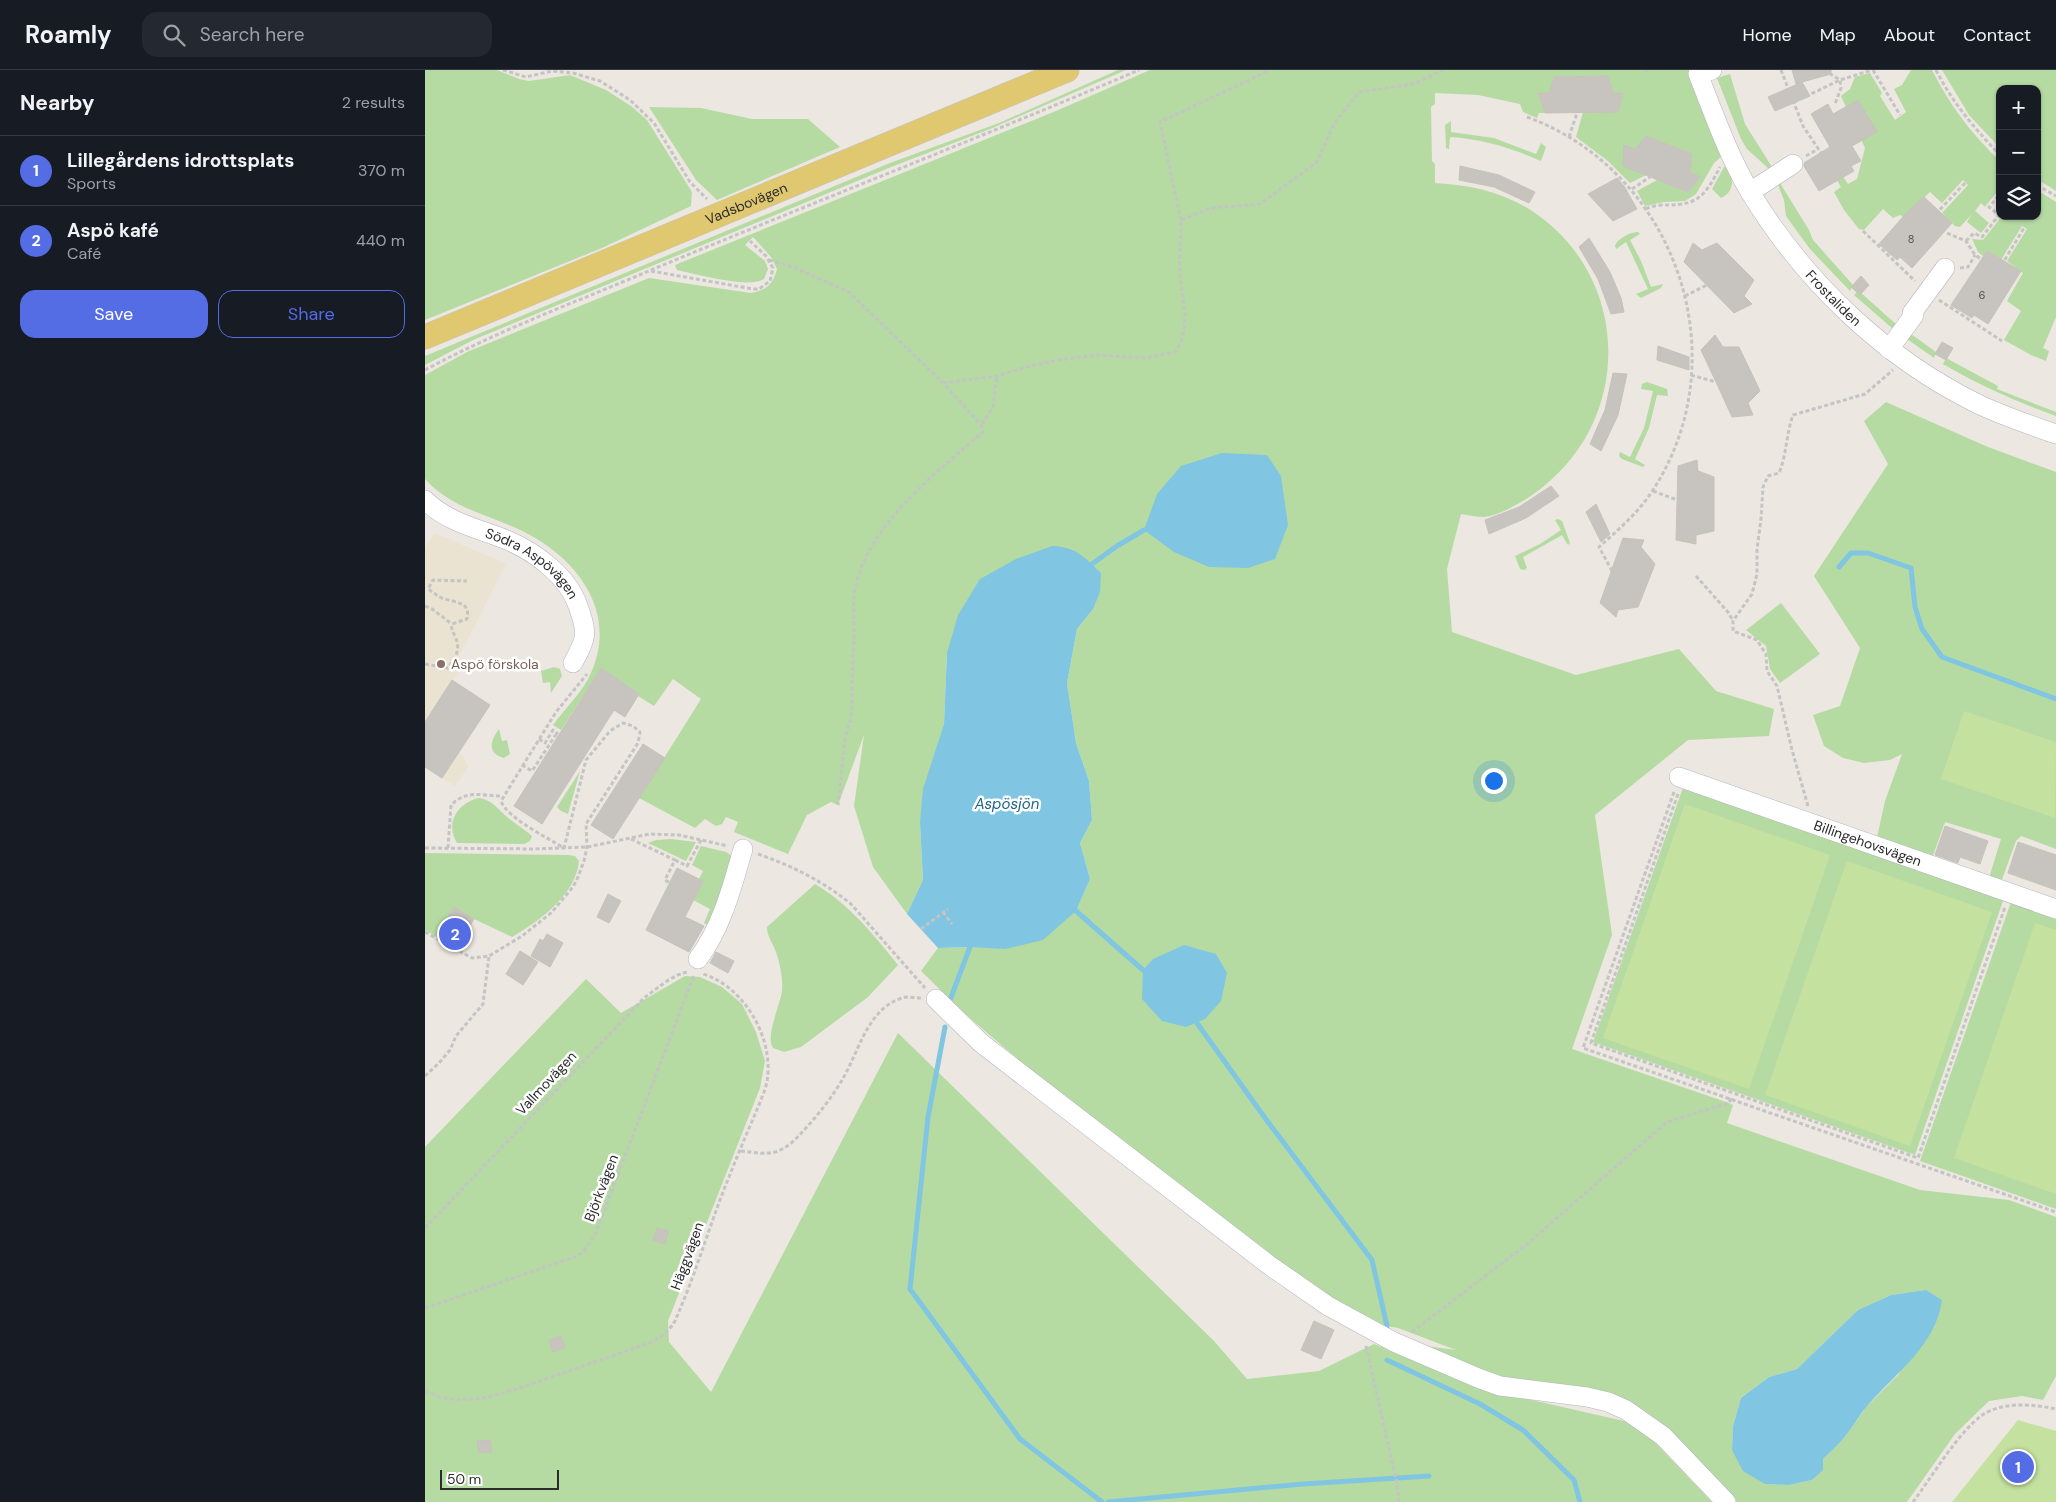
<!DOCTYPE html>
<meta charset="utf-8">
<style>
:root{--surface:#171b24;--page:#242831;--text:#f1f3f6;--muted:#9ea1a6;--line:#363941;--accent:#546ce4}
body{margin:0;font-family:"DM Sans",sans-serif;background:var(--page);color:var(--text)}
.controls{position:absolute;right:15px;top:15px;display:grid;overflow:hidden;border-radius:10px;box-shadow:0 1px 4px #0004}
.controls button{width:45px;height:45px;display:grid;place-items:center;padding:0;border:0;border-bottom:1px solid var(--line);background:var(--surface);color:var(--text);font:25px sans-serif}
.scale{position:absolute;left:15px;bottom:12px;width:119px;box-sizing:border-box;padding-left:5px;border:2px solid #2c2c2c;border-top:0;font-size:14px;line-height:18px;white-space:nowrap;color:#2c2c2c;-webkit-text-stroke:4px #fff;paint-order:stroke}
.you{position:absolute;left:1068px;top:710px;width:18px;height:18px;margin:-12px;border:4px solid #fff;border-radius:50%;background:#1a73e8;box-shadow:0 0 0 8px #1a73e833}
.badge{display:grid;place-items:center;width:32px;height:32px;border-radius:50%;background:var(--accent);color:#fff;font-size:16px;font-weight:700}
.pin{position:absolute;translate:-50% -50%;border:2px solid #fff;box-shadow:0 1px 5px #0006}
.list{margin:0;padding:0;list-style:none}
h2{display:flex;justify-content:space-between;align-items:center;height:65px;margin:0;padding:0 20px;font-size:21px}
h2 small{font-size:16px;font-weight:400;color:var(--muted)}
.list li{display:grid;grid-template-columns:32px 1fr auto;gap:15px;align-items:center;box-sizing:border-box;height:70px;padding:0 20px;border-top:1px solid var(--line)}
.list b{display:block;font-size:19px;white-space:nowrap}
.list p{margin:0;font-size:16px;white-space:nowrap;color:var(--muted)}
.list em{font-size:16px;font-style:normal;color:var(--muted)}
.actions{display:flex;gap:10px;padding:15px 20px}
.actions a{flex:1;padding:11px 0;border:1px solid var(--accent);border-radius:15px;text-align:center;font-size:18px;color:var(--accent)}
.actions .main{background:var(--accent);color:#fff}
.icon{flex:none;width:28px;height:28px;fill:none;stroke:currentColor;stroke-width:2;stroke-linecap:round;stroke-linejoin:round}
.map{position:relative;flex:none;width:1631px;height:1432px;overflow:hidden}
header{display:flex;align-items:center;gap:30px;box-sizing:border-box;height:70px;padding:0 25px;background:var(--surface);border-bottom:1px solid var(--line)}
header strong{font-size:24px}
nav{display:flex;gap:28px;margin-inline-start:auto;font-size:18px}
.search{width:350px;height:45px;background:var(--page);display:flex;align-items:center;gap:12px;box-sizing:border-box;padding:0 18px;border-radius:15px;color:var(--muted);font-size:19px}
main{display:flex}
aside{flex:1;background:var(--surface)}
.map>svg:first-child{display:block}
.education{fill:#ebe3d1}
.green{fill:#b5dba3;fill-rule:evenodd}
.pitch{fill:#c4e1a0}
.water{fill:#80c5e1}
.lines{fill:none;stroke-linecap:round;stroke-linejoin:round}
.stream{stroke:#80c5e1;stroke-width:5}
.building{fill:#c7c4bf;stroke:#c7c2b9}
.minor-casing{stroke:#b3b5be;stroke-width:20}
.major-casing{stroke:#c4c4c4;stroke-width:25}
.path{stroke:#c4c4c4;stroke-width:3;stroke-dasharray:4 2.5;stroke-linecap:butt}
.minor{stroke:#fff;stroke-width:19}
.major{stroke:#e0c870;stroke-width:24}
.education-dot{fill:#8d6e63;stroke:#fff;stroke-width:2}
.labels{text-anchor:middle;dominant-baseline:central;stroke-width:5;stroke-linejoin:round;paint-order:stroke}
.number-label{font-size:11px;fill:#535251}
.street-label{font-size:14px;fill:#2c2c2c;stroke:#fff}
.education-label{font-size:14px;fill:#785e54;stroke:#fff;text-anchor:start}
.water-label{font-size:15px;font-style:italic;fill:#1e658d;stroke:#fff}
</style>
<header>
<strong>Roamly</strong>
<div class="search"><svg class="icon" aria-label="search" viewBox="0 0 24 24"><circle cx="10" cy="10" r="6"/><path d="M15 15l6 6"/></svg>Search here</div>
<nav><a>Home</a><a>Map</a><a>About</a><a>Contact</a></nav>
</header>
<main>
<aside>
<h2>Nearby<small>2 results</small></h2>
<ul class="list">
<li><span class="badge">1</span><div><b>Lillegårdens idrottsplats</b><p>Sports</p></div><em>370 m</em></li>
<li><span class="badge">2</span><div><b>Aspö kafé</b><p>Café</p></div><em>440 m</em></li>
</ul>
<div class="actions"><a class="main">Save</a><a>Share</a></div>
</aside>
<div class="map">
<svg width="1631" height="1432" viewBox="0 0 1631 1432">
<rect width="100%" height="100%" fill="#ece7e0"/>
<!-- education -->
<polygon class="education" points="10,463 81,494 27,600 33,604 27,611 65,635 34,682 44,696 30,716 0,697 0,478"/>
<!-- green -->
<g class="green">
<polygon points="0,0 72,0 94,9 104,11 145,5 181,20 206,36 222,50 267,122 266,136 177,178 0,250"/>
<polygon points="693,0 701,0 565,59 466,97 48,270 0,295 0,286 465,93 574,53"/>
<path d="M725,0H1268L1297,86L1289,93L1271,124L1260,131L1239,132L1220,136L1212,121L1232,110L1263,122L1275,107L1265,102L1267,84L1221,66L1210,79L1199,75L1221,105L1205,113L1183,91L1151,67L1158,42H1193L1198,23H1188L1183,6L1129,7L1124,23L1113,24L1120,43H1114L1112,48L1098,42L1095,34L1053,25L1010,23V34L1006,37L1007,91L1010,94V113C1043,115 1075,121 1104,139C1204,202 1210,343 1119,416C1105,428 1077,445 1059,447C1052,447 1043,445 1036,444L1022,499L1027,562L1151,605L1254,579L1291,621L1349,639L1344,666L1263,670L1170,745L1187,865L1147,979L1304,1033L1308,1035L1302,1053L1495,1120L1584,1130L1631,1147V1306L1618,1330L1597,1326L1564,1331L1530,1364L1482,1432H1311L1221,1345L1074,1310L993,1275L1031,1280L973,1258L956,1255L890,1219L789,1146L703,1074L595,991L539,943L496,901L513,878L545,877L651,841L665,809L655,773L667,750L664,711L651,673L642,613L652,559L668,539L522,583L519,654L510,685L495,752L498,810L482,844L448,797L429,736L439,665L413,735L406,732L382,745L363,784L309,762L313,752L301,747L297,754L291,756L280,749L270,758L214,728L276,629L248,609L229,636L213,626L214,624L176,598L136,660L128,655C140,638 158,622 166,603C194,540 150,485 93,459C60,444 25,437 0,409V305L42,282L224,208L326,223C342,220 348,214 352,199L346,187L328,167L320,175L340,191L343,199L339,209C324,219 271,204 252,200L250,195L631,41ZM1501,1220L1516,1230L1473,1305L1442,1336L1422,1364L1398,1389L1387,1410L1364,1415L1340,1414L1307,1380L1308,1356L1316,1328L1344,1307L1372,1299L1433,1240L1466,1225Z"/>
<path d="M1486,0H1507C1524,34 1547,65 1575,91V118L1560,137L1556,133L1550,141L1564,153L1556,163L1542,152L1546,145L1535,157L1530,156L1517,143L1543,115L1538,110L1517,133L1505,122L1478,147L1475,145L1468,148L1458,139L1439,160L1434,159L1419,140L1409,122L1416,117L1408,104L1414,100L1423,114L1432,109L1440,78L1416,26L1425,19L1430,7L1445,3L1457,23L1455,26L1470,50L1481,42L1469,19L1477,15Z"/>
<polygon points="1517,0 1631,0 1631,121 1612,109 1612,19 1575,19 1575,78 1544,45"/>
<polygon points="1305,4 1320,54 1347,97 1344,99 1322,79 1316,69 1292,8"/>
<polygon points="224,37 276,38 327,49 383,49 415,77 292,130 271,110"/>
<path d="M1026,51V62L1069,68L1111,84L1116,73L1121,77L1116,91C1086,78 1058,69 1025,67L1024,79L1021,78L1020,55Z"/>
<path d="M1302,95C1309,107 1310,122 1296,128L1287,119L1299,97Z"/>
<polygon points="1355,113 1384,160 1388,170 1428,215 1425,221 1385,179 1361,146 1359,130 1353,115"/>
<polygon points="1612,120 1631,132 1631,247 1618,278 1624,281 1621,291 1606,285 1579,270 1596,241 1582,231 1598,203 1582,191 1602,159 1597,156 1576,190 1562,181 1559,187 1553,182 1547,169 1558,170 1577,146 1612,146"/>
<path d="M1213,162L1215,164L1205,170L1216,191L1226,217L1238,214L1236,218L1216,228L1211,224L1223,219L1201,172L1191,179L1190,176C1192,169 1205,162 1213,162Z"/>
<polygon points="1432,222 1436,223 1472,255 1468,259 1429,225"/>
<polygon points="1486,264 1511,282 1509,288 1482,269"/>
<path d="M1521,288L1573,316L1572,319L1631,342V346C1590,331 1556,316 1518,294Z"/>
<polygon points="1222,312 1242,319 1243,326 1232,325 1224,358 1210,389 1220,395 1218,397 1197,389 1194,386 1195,382 1205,387 1219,358 1228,321 1216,319 1217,314"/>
<polygon points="1461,332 1563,377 1631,402 1631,779 1596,766 1591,771 1576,812 1564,808 1576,769 1520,752 1506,791 1451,772 1460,731 1477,684 1465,690 1439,693 1418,688 1399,676 1388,645 1415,636 1435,578 1389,506 1463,394 1439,351"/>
<polygon points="1133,449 1137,451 1145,473 1143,475 1137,465 1098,487 1102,498 1099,500 1095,499 1090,486 1115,474 1136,460 1130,450"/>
<polygon points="1356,533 1395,584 1355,613 1345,599 1341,576 1321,560"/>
<polygon points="129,597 135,599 137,606 126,623 125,612 118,613 116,601"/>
<path d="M74,659L77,671L82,670L85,684L79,688C61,683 66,670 74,659Z"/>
<polygon points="155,701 143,744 136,741 132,737"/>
<polygon points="1260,712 1579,828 1490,1085 1168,972"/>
<path d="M54,728C67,730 71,737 81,746C89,753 99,759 107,766L105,771L99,774L32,773C20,753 32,733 54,728Z"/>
<polygon points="246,769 271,772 261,791 223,773 231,770"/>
<polygon points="276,776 301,782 307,786 285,857 279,853 285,839 268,830 278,811 274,809 278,801 267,795"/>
<path d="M0,783L143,785L150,786L154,791C151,825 114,851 87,867L49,849L29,837L13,863L18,867L17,870L0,860Z"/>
<path d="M390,814C425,835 448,864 473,895L443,927L376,977L359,982L348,978C340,966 355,936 357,921C358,908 355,894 351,882C348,873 342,867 342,857Z"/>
<polygon points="1586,832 1631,842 1631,1139 1495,1091"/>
<polygon points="260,906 275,907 297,917 317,934 331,962 340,991 335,1018 243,1251 244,1272 286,1322 473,963 789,1271 822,1309 894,1301 949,1274 1072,1322 1212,1354 1287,1432 0,1432 0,1077 161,909 196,943"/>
</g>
<!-- pitch -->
<g class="pitch">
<polygon points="1539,641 1631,672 1630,748 1516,709"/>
<polygon points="1260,734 1405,785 1324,1019 1178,968"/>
<polygon points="1422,791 1567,842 1485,1076 1340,1025"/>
<polygon points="1610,853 1631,860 1631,1124 1529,1088"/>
<polygon points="1593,1350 1631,1361 1631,1432 1527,1432"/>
</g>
<!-- water -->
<g class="water">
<polygon points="797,383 842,385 856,406 863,455 850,489 823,498 784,497 749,482 719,460 732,424 756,396"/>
<path d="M627,476C652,477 659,487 676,503L675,522L668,539L652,559L642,613L651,673L664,711L667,750L655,773L665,809L651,841L618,870L580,879L545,877L513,878L482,844L498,810L495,752L498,719L519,654L522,583L533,545L555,509L591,489Z"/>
<polygon points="759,875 791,884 802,903 796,931 780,949 761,957 737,951 717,929 718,900 728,889"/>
<path d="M1501,1220L1517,1230C1511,1275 1471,1303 1443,1335C1435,1344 1429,1355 1422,1364C1415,1373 1406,1381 1398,1389V1400L1387,1410L1364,1415L1340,1414L1318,1401L1307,1380L1308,1356L1316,1328L1344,1307L1372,1299L1433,1240L1466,1225Z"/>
</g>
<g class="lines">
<!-- stream -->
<g class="stream">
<polyline points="667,494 692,476 719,460"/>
<polyline points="1414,497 1426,483 1443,483 1486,498 1490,537 1497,559 1517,587 1631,629"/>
<polyline points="651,841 718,900"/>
<polyline points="525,930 545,877"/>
<polyline points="772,953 840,1048 947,1190 962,1256"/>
<polyline points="520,957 503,1047 485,1219 595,1369 677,1432"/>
<polyline points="962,1290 1055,1334 1098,1360 1149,1410 1155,1432"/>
<polyline points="683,1432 878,1414 1004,1406"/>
</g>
</g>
<!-- building -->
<g class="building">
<polygon points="1367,0 1406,0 1406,4 1377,12 1385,26 1350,41 1343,27 1375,13 1371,14"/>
<polygon points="1183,6 1188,23 1198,23 1193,42 1120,43 1113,23 1124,23 1129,7"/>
<polygon points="1433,30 1452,62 1427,76 1436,91 1426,96 1429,101 1394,121 1379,96 1379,93 1405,77 1386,44 1403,34 1408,44"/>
<polygon points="1221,66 1267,84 1265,102 1275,107 1263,122 1198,96 1199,75 1210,79"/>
<polygon points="1035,96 1074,105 1110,122 1104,133 1069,117 1034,110"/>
<polygon points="1192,108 1199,116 1212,139 1188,151 1163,124"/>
<polygon points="1499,127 1527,153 1487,198 1475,187 1472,190 1454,174 1485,139"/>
<polygon points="1164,168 1185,202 1196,228 1199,242 1186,244 1173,209 1154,177"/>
<polygon points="1268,173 1277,180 1292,173 1329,210 1319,226 1327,234 1309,243 1259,192"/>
<polygon points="1562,181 1596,201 1563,254 1549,245 1547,248 1526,235"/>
<polygon points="1436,206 1444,215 1435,225 1426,217"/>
<polygon points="1290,265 1298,277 1314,277 1335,321 1323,333 1328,345 1307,347 1291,312 1276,280"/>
<polygon points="1517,272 1528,278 1521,290 1510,284"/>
<polygon points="1233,276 1264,287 1264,300 1232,290"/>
<polygon points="1188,303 1202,304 1193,345 1176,381 1165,374 1180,340"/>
<polygon points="1272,390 1273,401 1289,407 1289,461 1271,465 1271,474 1251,470 1253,396"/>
<polygon points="1126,416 1134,426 1101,448 1064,464 1060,450 1094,437"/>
<polygon points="1171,434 1185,464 1176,472 1161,442"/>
<polygon points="1198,468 1219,470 1216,477 1230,494 1213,537 1193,540 1191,547 1175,533"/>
<polygon points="176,598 214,624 200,647 189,640 117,754 89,736"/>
<polygon points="27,610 65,635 17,708 0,697 0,652"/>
<polygon points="218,674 240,688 188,769 166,755"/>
<polygon points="1520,756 1563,771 1555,794 1535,787 1533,793 1510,785"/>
<polygon points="1593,772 1631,785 1631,820 1583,803"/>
<polygon points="252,798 278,811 260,847 279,856 264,882 221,860"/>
<polygon points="183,824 196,831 184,853 172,847"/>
<polygon points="29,837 49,849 33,876 12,864"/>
<polygon points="122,864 138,873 125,897 106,886 115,869 118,871"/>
<polygon points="95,881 113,892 98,915 81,904"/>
<polygon points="291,882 309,891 303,903 285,893"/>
<polygon points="232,1158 244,1161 240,1174 228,1170"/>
<polygon points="889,1251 909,1260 896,1289 876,1280"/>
<polygon points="136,1266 140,1278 128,1282 124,1270"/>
<polygon points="65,1370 67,1382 54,1383 52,1371"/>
</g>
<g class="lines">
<!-- minor casing -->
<g class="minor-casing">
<g id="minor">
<path id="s1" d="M1287,0L1273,4C1289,44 1303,85 1325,122C1379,211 1459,288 1553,334C1578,346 1605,355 1631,364"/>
<polyline points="1325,122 1368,94"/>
<polyline points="1487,243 1520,198"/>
<polyline points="1464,279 1489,245"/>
<path id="s2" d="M0,430C21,452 55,459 82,470C110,482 143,506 153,536C163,564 162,567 148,593"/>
<path id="s3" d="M1254,707L1631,839"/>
<path d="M273,889C297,857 307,817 318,779"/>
<polyline points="511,929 556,973 844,1195 903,1236 969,1272 1053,1308 1075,1316 1162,1327 1183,1332 1201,1340 1238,1366 1301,1432"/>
</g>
</g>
<!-- major casing -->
<g class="major-casing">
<g id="major">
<path id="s4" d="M0,267L642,0"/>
</g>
</g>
<!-- path -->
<g class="path">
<polyline points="78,0 101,7 127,1 148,3 175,11 205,30 229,53 265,112 282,129"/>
<polyline points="1356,0 1378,56 1409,102"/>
<polyline points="1399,0 1415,10 1416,18 1410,34"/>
<polyline points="1448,0 1475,45"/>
<path d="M1511,0C1527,32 1550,59 1575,85"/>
<polyline points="1221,2 1222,0"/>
<polyline points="1369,32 1415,10 1447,0"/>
<path d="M1102,47C1250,101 1315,286 1228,420C1214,442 1193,460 1174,477L1187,501"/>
<polyline points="1144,67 1152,43"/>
<polyline points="1381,86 1393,79"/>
<polyline points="1612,115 1631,126"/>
<polyline points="1207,119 1225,107"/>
<polyline points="1493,137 1522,163 1541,171 1550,185 1588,211"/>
<path d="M1221,139C1227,135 1237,135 1244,135C1275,135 1282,122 1295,97"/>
<polyline points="1506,149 1540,113"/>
<polyline points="756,150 735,52 845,0"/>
<polyline points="1438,161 1490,211"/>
<polyline points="1541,171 1549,163 1557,167 1574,145 1564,137 1575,124"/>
<path d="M344,190L368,197L424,222L518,313L556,355L558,362C512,402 435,461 429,527C428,539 429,552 429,565C428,588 427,611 427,634L426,648L420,668L413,735"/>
<polyline points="1535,198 1543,197 1550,185"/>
<polyline points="226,201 328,219 334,219 345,211 348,198 341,186 325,171"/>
<polyline points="1573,201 1599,158"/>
<polyline points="1260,226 1282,215"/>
<polyline points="1514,230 1577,271"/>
<path d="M0,300C74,260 154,231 231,198C392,131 554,68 714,0"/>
<polyline points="1266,305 1291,312"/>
<path d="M518,313L572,306L601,297L633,290L672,285L721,288L750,282C768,259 756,227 755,201C754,184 756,167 756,150L786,138L835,134L892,92L909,54L934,22L989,14L1018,0"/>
<polyline points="557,354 568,337 572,306"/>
<polyline points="1228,421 1252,430"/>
<polyline points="1271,506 1303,542 1308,551"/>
<polyline points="0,536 7,539 27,554"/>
<path d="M0,594L23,598C31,587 36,580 30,566C28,562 26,560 27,554L42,549C46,531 30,533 17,528C12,526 8,522 3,519L8,510L42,511"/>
<polyline points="114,669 120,673 128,660 133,664"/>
<polyline points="97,695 107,701 132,663"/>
<polyline points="1249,722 1158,978 1631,1142"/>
<polyline points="1253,724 1166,973 1493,1088 1580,837"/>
<path d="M1383,736L1367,680L1352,616L1342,601L1341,584L1332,570L1308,561V551L1327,524L1332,504V479L1336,449L1338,417L1343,406L1354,403C1362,384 1361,364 1368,345L1440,324L1468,300"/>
<polyline points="206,769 250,790 240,810 245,813"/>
<polyline points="0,778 109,779 162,777 225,764 254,765 303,776"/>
<path d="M23,778L26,735C43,719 55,726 77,726"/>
<path d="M333,784C367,796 398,811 426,834L500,918"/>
<polyline points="250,790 262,796 276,770"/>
<polyline points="518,842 527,854"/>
<polyline points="496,859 523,839"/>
<path d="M0,862L47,888L64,886L97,866L126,843L148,817L153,807L159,791L162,777L161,754L213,673L215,662L208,656L198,653L185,661L161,690L139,778C123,768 82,748 76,731L131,642L162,604"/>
<polyline points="0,1006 14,993 25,980 31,966 58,934 64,886"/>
<path d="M316,1081C327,1082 339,1085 350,1082C363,1078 372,1068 380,1059C394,1044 407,1027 417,1010C434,982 442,939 477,928C482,926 490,928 496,928"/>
<path d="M0,1158L219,928C230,920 251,902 264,902"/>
<polyline points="0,1238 150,1187 158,1182 170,1165 269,905"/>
<polyline points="987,1262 1102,1174 1242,1052 1304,1033 1306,1028"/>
<polyline points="941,1276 971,1409 974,1432"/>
<path d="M0,1321L15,1327L32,1330L58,1328L89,1320L224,1273L236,1267L248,1255C269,1210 283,1159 302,1112C311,1089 321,1065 331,1042C336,1029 343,1016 343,1002C345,962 317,916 278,904"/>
<path d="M1488,1432C1506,1408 1533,1363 1556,1346C1577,1331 1607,1334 1631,1339"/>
</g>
<!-- minor -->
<use href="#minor" class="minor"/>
<!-- major -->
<use href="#major" class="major"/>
</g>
<!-- markers -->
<circle class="education-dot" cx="16" cy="594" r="5"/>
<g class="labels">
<!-- number labels -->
<g class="number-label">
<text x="1486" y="169">8</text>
<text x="1557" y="225">6</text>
</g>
<!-- street labels -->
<g class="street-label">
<text stroke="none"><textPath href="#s4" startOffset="348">Vadsbovägen</textPath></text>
<text stroke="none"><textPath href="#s1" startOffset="279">Frostaliden</textPath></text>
<text stroke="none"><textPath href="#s2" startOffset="126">Södra Aspövägen</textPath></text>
<text stroke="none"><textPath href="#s3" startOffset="200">Billingehovsvägen</textPath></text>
<text transform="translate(121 1013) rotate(-47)">Vallmovägen</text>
<text transform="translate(176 1118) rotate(-69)">Björkvägen</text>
<text transform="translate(262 1186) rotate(-70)">Häggvägen</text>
</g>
<!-- education labels -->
<g class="education-label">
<text x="26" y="594">Aspö förskola</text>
</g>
<!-- water labels -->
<g class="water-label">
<text x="582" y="734">Aspösjön</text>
</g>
</g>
</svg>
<div class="controls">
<button>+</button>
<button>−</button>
<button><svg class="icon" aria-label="layers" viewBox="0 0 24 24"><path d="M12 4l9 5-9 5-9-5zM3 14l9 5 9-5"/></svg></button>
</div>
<div class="scale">50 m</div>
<div class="you"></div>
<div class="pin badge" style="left:1593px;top:1397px">1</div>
<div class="pin badge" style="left:30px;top:864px">2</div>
</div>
</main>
